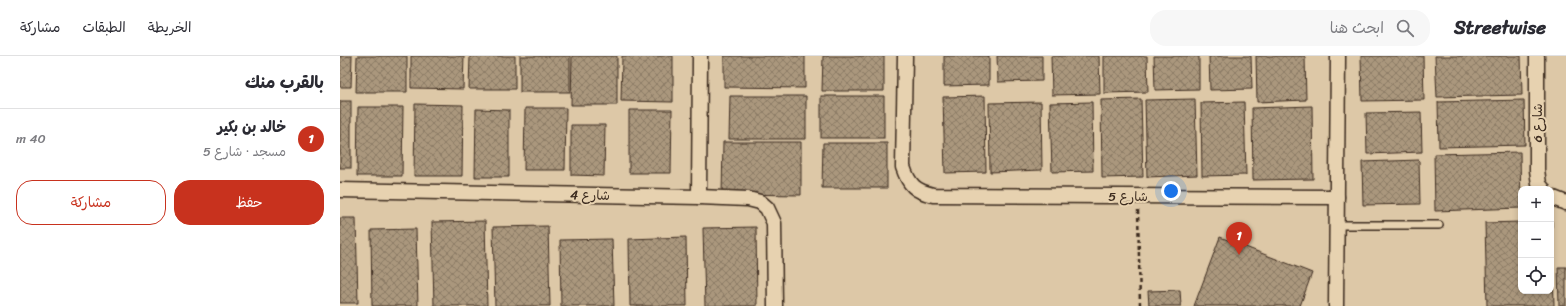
<!DOCTYPE html>
<html lang="ar">
<meta charset="utf-8">
<style>
:root{--surface:#fff;--page:#f7f7f7;--text:#2b2b33;--muted:#7c7c81;--line:#e1e1e2;--accent:#c8321e}
body{margin:0;font-family:Sriracha,"Playpen Sans Arabic",sans-serif;background:var(--page);color:var(--text);direction:rtl}
.controls{position:absolute;right:12px;bottom:12px;display:grid;overflow:hidden;border-radius:8px;box-shadow:0 2px 6px #0003}
.controls button{width:36px;height:36px;display:grid;place-items:center;padding:0;border:0;border-bottom:1px solid var(--line);background:var(--surface);color:var(--text);font:20px sans-serif}
.you{position:absolute;left:831px;top:135px;width:14px;height:14px;margin:-10px;border:3px solid #fff;border-radius:50%;background:#1a73e8;box-shadow:0 0 0 6px #1a73e833}
.badge{display:grid;place-items:center;width:26px;height:26px;border-radius:50%;background:var(--accent);color:#fff;font-size:13px;font-weight:700}
.pin{position:absolute;translate:-50% -33px;filter:drop-shadow(0 1px 2px #0008)}
.pin::after{content:'';position:absolute;top:21px;width:14px;height:12px;background:inherit;clip-path:polygon(0 0,100% 0,50% 100%)}
.list{margin:0;padding:0;list-style:none}
h2{display:flex;justify-content:space-between;align-items:center;height:52px;margin:0;padding:0 16px;font-size:17px}
h2 small{font-size:13px;font-weight:400;color:var(--muted)}
.list li{display:grid;grid-template-columns:26px 1fr auto;gap:12px;align-items:center;box-sizing:border-box;height:60px;padding:0 16px;border-top:1px solid var(--line)}
.list b{display:block;font-size:15px;white-space:nowrap}
.list p{margin:0;font-size:13px;white-space:nowrap;color:var(--muted)}
.list em{font-size:13px;font-style:normal;color:var(--muted)}
.actions{display:flex;gap:8px;padding:12px 16px}
.actions a{flex:1;padding:9px 0;border:1px solid var(--accent);border-radius:16px;text-align:center;font-size:14px;color:var(--accent)}
.actions .main{background:var(--accent);color:#fff}
.icon{flex:none;width:22px;height:22px;fill:none;stroke:currentColor;stroke-width:2;stroke-linecap:round;stroke-linejoin:round}
.map{position:relative;flex:none;width:1226px;height:250px;overflow:hidden;direction:ltr}
header{display:flex;align-items:center;gap:24px;box-sizing:border-box;height:56px;padding:0 20px;background:var(--surface);border-bottom:1px solid var(--line)}
header strong{font-size:19px}
nav{display:flex;gap:22px;margin-inline-start:auto;font-size:14px}
.search{width:280px;height:36px;background:var(--page);display:flex;align-items:center;gap:10px;box-sizing:border-box;padding:0 14px;border-radius:16px;color:var(--muted);font-size:15px}
main{display:flex}
aside{flex:1;background:var(--surface)}
.map>svg:first-child{display:block}
.building{fill:url(#building-cross-hatch);stroke:#3b2a1e}
.lines{fill:none;stroke-linecap:round;stroke-linejoin:round}
.lane-casing{stroke:#3b2a1e;stroke-width:10}
.street-casing{stroke:#3b2a1e;stroke-width:17}
.path{stroke:#3b2a1e;stroke-width:2.5;stroke-dasharray:4 3;stroke-linecap:butt}
.lane{stroke:#e7d2b0;stroke-width:7}
.street{stroke:#e7d2b0;stroke-width:14}
.labels{text-anchor:middle;dominant-baseline:central;stroke-width:4;stroke-linejoin:round;paint-order:stroke}
.street-label{font-size:13px;fill:#3b2a1e;stroke:#e7d2b0}
</style>
<header>
<strong>Streetwise</strong>
<div class="search"><svg class="icon" aria-label="search" viewBox="0 0 24 24"><circle cx="10" cy="10" r="6"/><path d="M15 15l6 6"/></svg>ابحث هنا</div>
<nav><a>الخريطة</a><a>الطبقات</a><a>مشاركة</a></nav>
</header>
<main>
<div class="map">
<svg width="1226" height="250" viewBox="0 0 1226 250">
<defs>
<pattern id="building-cross-hatch" width="8" height="8" patternUnits="userSpaceOnUse"><rect width="8" height="8" fill="#aa977d"/><path d="M0 0l8 8M0 8l8-8" fill="none" stroke="#8c7b66"/></pattern>
</defs>
<rect width="100%" height="100%" fill="#ddc8a7"/>
<filter id="ink" filterUnits="userSpaceOnUse"><feTurbulence type="fractalNoise" baseFrequency=".025" numOctaves="2"/><feDisplacementMap in="SourceGraphic" scale="8" xChannelSelector="R" yChannelSelector="G"/><feConvolveMatrix kernelMatrix="1 2 1 2 8 2 1 2 1" color-interpolation-filters="sRGB"/></filter>
<g filter="url(#ink)">
<!-- building -->
<g class="building">
<polygon points="0,0 12,0 11,31 0,31"/>
<polygon points="17,0 67,0 67,36 16,36"/>
<polygon points="71,0 124,0 123,33 71,32"/>
<polygon points="130,0 175,0 175,33 129,33"/>
<rect x="180" y="0" width="50" height="36"/>
<polygon points="232,0 277,0 277,49 231,49"/>
<polygon points="282,0 333,0 333,46 281,45"/>
<polygon points="384,0 465,0 465,32 384,31"/>
<polygon points="483,0 544,0 544,35 482,35"/>
<polygon points="604,0 649,0 649,29 604,30"/>
<polygon points="657,0 702,0 702,25 658,26"/>
<polygon points="711,0 759,0 760,38 712,39"/>
<polygon points="764,0 807,0 808,36 764,37"/>
<polygon points="814,0 859,0 859,33 815,34"/>
<polygon points="869,0 911,0 912,33 870,34"/>
<polygon points="916,0 965,0 966,44 917,46"/>
<polygon points="1021,0 1083,0 1084,44 1022,45"/>
<polygon points="1095,0 1181,0 1182,39 1097,41"/>
<polygon points="390,40 466,40 466,83 389,83"/>
<rect x="481" y="40" width="63" height="42"/>
<polygon points="645,40 646,116 605,117 603,41"/>
<polygon points="801,43 803,121 762,122 761,44"/>
<polygon points="855,43 857,119 807,121 805,44"/>
<polygon points="1184,44 1185,89 1099,91 1098,46"/>
<rect x="0" y="45" width="11" height="67"/>
<polygon points="701,46 702,114 650,116 649,47"/>
<polygon points="752,46 753,115 712,116 710,47"/>
<polygon points="904,46 906,119 862,120 861,47"/>
<polygon points="75,48 123,49 122,120 74,120"/>
<polygon points="972,50 973,123 913,124 912,52"/>
<polygon points="18,51 63,51 62,120 17,120"/>
<polygon points="185,52 226,52 225,114 184,114"/>
<polygon points="136,53 169,54 169,121 135,121"/>
<polygon points="289,54 332,54 331,117 289,117"/>
<polygon points="1081,56 1082,96 1027,98 1026,57"/>
<polygon points="231,69 265,69 264,120 231,119"/>
<polygon points="383,86 461,86 461,139 382,138"/>
<polygon points="483,87 547,87 547,132 482,132"/>
<polygon points="1180,96 1181,152 1095,155 1094,98"/>
<polygon points="1079,104 1080,148 1023,149 1022,106"/>
<polygon points="0,162 16,162 18,247 0,247"/>
<polygon points="145,165 147,250 94,250 92,166"/>
<polygon points="1211,165 1212,165 1214,250 1147,250 1145,167 1181,166 1181,235 1211,235"/>
<polygon points="208,170 210,250 155,250 153,171"/>
<polygon points="416,171 417,250 365,250 363,172"/>
<polygon points="76,173 78,250 32,250 31,174"/>
<polygon points="346,181 347,250 290,250 289,183"/>
<polygon points="880,181 972,217 960,250 854,250"/>
<polygon points="272,183 274,250 221,250 220,184"/>
<polygon points="1218,211 1226,211 1226,250 1219,250"/>
<polygon points="840,234 841,250 809,250 808,235"/>
</g>
<g class="lines">
<!-- lane casing -->
<g class="lane-casing">
<polyline id="lane" points="998,169 1099,169"/>
</g>
<!-- street casing -->
<g class="street-casing">
<g id="street">
<path d="M565,0L563,111C569,129 575,135 593,139L997,141"/>
<polyline points="1197,0 1197,114 1199,128 1203,133"/>
<polyline points="0,134 359,141 408,143 420,146 427,152 434,167 435,250"/>
<polyline points="359,141 360,0"/>
<polyline points="1211,141 1226,147"/>
<polyline points="996,250 998,0"/>
</g>
</g>
<!-- path -->
<polyline class="path" points="798,154 800,250"/>
<!-- lane -->
<use href="#lane" class="lane"/>
<!-- street -->
<use href="#street" class="street"/>
</g>
</g>
<g class="labels">
<!-- street labels -->
<g class="street-label">
<text transform="translate(1197 67) rotate(-90)">شارع 6</text>
<text transform="translate(250 139) rotate(1)">شارع 4</text>
<text x="788" y="140">شارع 5</text>
</g>
</g>
</svg>
<div class="controls">
<button>+</button>
<button>−</button>
<button><svg class="icon" aria-label="locate" viewBox="0 0 24 24"><circle cx="12" cy="12" r="6"/><path d="M12 2v4M12 18v4M2 12h4M18 12h4"/></svg></button>
</div>
<div class="you"></div>
<div class="pin badge" style="left:899px;top:199px">1</div>
</div>
<aside>
<h2>بالقرب منك<small></small></h2>
<ul class="list">
<li><span class="badge">1</span><div><b>خالد بن بكير</b><p>مسجد · شارع 5</p></div><em>40 m</em></li>
</ul>
<div class="actions"><a class="main">حفظ</a><a>مشاركة</a></div>
</aside>
</main>
